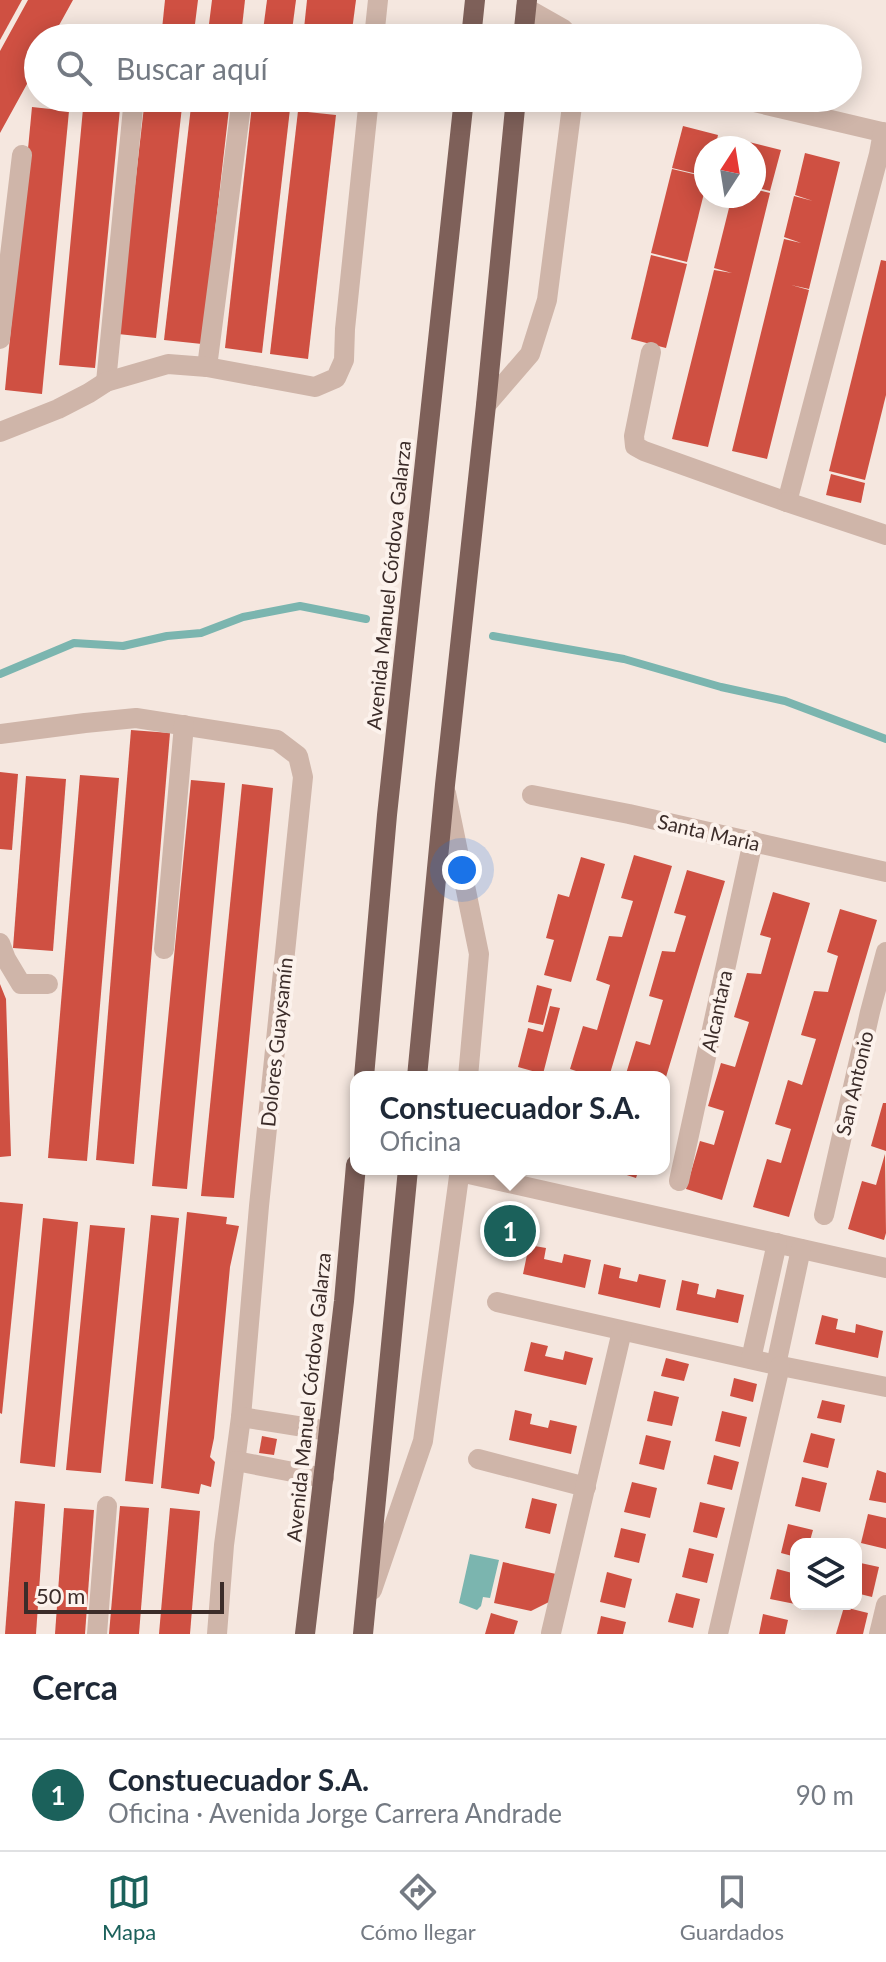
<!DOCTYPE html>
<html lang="es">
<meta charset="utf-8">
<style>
:root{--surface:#fff;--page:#f6f6f7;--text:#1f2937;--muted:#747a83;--line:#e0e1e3;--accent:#1b615b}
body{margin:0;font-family:Lato,sans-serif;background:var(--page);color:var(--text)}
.controls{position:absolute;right:24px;bottom:24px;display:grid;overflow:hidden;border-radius:16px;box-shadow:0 4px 20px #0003}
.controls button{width:72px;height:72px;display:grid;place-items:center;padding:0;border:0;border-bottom:2px solid var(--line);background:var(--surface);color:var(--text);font:40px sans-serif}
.compass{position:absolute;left:694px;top:136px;width:72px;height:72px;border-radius:50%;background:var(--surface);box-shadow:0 4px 20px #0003;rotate:12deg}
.scale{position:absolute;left:24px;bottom:20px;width:200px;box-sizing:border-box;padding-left:8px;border:4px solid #3b2c29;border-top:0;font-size:22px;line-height:28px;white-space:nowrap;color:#3b2c29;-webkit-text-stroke:6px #fcf2ec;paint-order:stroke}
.you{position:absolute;left:462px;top:870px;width:28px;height:28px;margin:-20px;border:6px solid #fff;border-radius:50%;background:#1a73e8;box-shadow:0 0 0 12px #1a73e833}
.badge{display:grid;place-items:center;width:52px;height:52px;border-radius:50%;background:var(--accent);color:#fff;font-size:26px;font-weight:700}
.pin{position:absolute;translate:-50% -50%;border:4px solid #fff;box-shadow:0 2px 8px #0006}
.popup{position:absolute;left:350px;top:1071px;width:320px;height:104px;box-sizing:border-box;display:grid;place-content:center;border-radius:16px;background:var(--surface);filter:drop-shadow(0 2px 6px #0005);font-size:26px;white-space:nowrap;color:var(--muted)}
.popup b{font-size:30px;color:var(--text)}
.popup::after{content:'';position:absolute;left:50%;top:100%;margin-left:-16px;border:16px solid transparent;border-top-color:var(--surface)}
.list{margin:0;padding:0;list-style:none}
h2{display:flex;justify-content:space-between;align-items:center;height:104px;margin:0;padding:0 32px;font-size:34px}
h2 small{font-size:26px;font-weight:400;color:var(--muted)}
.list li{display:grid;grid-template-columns:52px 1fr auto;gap:24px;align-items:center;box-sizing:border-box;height:112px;padding:0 32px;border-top:2px solid var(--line)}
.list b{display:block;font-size:30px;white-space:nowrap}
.list p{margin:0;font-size:26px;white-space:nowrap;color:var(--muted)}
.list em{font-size:26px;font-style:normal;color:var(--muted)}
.icon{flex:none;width:44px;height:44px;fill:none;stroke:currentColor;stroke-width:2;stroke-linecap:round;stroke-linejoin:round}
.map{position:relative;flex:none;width:886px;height:1634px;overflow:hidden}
.search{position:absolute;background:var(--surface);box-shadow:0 4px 20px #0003;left:24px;right:24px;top:24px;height:88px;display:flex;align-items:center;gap:20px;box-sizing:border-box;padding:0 28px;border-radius:44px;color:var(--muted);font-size:30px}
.sheet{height:216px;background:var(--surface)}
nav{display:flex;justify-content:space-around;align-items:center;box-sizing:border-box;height:112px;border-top:2px solid var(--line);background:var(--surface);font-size:22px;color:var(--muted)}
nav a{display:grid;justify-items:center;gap:4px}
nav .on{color:var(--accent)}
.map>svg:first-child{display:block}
.water{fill:#7bb5af}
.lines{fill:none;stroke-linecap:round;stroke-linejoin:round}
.stream{stroke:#7bb5af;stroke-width:8}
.building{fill:#cf5042}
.minor{stroke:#cfb5a9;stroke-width:20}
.major{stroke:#7e6059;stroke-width:20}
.labels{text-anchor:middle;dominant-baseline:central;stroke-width:8;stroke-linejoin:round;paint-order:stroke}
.street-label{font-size:20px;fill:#3b2c29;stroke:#fcf2ec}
</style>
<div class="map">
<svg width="886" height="1634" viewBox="0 0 886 1634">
<rect width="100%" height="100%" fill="#f5e7df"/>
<!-- water -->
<polygon class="water" points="470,1554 499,1560 490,1598 483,1597 481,1606 477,1610 459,1603"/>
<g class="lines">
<!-- stream -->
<g class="stream">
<polyline points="493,636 624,659 721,687 785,701 886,739"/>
<polyline points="0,674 74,643 123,646 167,636 201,633 243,617 300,606 366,619"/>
</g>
</g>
<!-- building -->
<g class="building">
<polygon points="0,0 22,0 0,40"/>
<polygon points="28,0 73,0 52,38 38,38 38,64 0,133 0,51"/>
<polygon points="165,0 198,0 194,32 162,29"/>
<polygon points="212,0 245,0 241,36 208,32"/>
<polygon points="267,0 296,0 291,38 262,38"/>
<polygon points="307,0 356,0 351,38 303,38"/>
<polygon points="84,98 121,98 95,368 59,365"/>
<polygon points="145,98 183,98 156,338 118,334"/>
<polygon points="192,98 230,100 202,344 164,340"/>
<polygon points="252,105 290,109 262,353 225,348"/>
<polygon points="32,107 69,111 42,394 5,390"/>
<polygon points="298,111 336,115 308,359 270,354"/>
<polygon points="683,126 718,135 715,148 706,148 706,176 672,168"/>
<polygon points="745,141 781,150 770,191 754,187 754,148 744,148"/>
<polygon points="805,153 840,162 809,289 791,285 809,290 767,459 732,451 784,239 801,243 784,237 794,196 813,201 795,195"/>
<polygon points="672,169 706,177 706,185 687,262 651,253"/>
<polygon points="754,189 770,193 708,447 672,439 714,270 732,273 714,268 732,196 754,196"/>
<polygon points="651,255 687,264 666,348 631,339"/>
<polygon points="881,260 886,261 886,395 865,480 829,471"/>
<polygon points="831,474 865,483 861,503 826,495"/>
<polygon points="131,730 170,733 134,1164 96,1160"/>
<polygon points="0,772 18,774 12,850 0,849"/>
<polygon points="80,775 119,778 87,1161 48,1158"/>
<polygon points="26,776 66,779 53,951 13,948"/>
<polygon points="191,780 225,783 187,1189 152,1186"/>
<polygon points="242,784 273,788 234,1198 201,1196"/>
<polygon points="634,855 672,866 609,1077 584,1077 585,1074 570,1069 583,1026 597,1030 610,985 596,980 609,936 622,937 633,901 621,898"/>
<polygon points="581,857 605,864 571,982 544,975 554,940 546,938 558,894 569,897"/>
<polygon points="687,870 725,881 666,1077 625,1077 636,1041 650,1045 663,1000 649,996 662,951 675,952 686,916 674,913"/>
<polygon points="773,892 810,903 722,1200 686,1189 700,1141 714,1145 724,1111 708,1106 721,1063 735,1067 749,1022 734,1017 747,973 761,974 771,938 760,935"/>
<polygon points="840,909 877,920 789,1217 753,1207 767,1159 781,1163 791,1129 775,1124 788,1080 802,1085 816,1039 801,1035 814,991 828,992 838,956 827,952"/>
<polygon points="0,984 6,999 11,1156 0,1157"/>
<polygon points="537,985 552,989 543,1025 528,1022"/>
<polygon points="550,1006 560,1008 543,1074 518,1067 528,1028 543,1032"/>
<polygon points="883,1103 886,1103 886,1151 871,1146"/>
<polygon points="885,1154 886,1233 884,1240 848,1229 862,1181 876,1185"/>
<polygon points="608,1169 639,1169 636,1178"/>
<polygon points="0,1202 23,1204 2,1414 0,1413"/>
<polygon points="187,1212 227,1217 226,1224 239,1226 230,1267 214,1438 210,1457 215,1462 211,1487 201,1484 199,1494 161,1488"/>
<polygon points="151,1215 179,1218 153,1484 125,1481"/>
<polygon points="43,1218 78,1222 55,1467 20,1463"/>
<polygon points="90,1225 125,1228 101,1473 66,1470"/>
<polygon points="529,1245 546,1248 544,1259 562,1263 564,1254 591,1260 585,1288 523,1274"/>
<polygon points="604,1264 621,1268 619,1278 637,1282 639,1274 666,1280 660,1308 598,1294"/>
<polygon points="682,1280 699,1284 697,1294 715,1298 717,1289 744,1295 738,1323 676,1310"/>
<polygon points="822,1315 838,1319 836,1329 855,1333 856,1324 883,1331 878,1358 815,1344"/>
<polygon points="531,1342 548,1346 545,1356 563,1360 565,1351 593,1358 586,1385 524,1371"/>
<polygon points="666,1358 689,1364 684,1381 661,1376"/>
<polygon points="734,1378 757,1384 753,1402 730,1396"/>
<polygon points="654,1391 679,1397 672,1426 647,1421"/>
<polygon points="822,1400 845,1405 841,1423 817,1418"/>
<polygon points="515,1410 532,1414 530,1424 548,1428 550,1420 577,1426 571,1454 509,1440"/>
<polygon points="722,1411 747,1417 740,1447 715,1441"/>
<polygon points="811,1433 835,1439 828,1468 803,1462"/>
<polygon points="646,1435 671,1441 664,1470 639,1464"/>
<polygon points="262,1436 277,1439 274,1455 259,1453"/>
<polygon points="714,1455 739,1462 732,1490 707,1484"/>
<polygon points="877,1470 886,1473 886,1503 869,1500"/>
<polygon points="802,1477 827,1483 820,1512 795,1506"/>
<polygon points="632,1482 657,1488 650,1518 624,1512"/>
<polygon points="532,1498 557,1504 550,1534 525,1528"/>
<polygon points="15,1501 45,1504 36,1634 5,1634"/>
<polygon points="700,1502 725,1508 717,1538 693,1532"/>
<polygon points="120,1506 149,1508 139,1634 109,1634"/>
<polygon points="64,1508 94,1510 85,1634 55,1634"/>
<polygon points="170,1508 200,1511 190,1634 159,1634"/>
<polygon points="868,1514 886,1518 886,1549 861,1543"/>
<polygon points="788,1524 813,1530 809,1544 796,1544 796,1557 781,1553"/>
<polygon points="621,1528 646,1534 639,1563 614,1557"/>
<polygon points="689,1548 714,1554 707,1583 682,1577"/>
<polygon points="503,1562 556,1574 549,1602 531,1611 494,1603"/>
<polygon points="856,1562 879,1567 872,1597 856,1593"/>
<polygon points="777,1569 796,1574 795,1604 770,1599"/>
<polygon points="607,1572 632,1579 625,1608 600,1602"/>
<polygon points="676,1593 700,1599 693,1628 668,1622"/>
<polygon points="844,1607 868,1613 863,1634 836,1634"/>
<polygon points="491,1613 518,1621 514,1634 485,1634"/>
<polygon points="763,1614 788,1620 785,1634 759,1634"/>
<polygon points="601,1616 626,1622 623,1634 597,1634"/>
</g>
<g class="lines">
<!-- minor -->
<g class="minor">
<polyline points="526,8 563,29 572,38"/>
<polyline points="374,38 378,0"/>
<polyline points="737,98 886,133"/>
<polyline points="0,339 22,155"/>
<polyline points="651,352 634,436 635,446 644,451 787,502 879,154 883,132"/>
<polyline points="207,367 242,98"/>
<polyline points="106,382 134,98"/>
<polyline points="486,405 530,354 547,300 573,98"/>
<polyline points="0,432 58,409 89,393 106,382 168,364 207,367 315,387 336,378 344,360 345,329 369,98"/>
<polyline points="787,502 886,535"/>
<polyline points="0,734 85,723 136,718 277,740 298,756 303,777 259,1206 241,1417 224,1545 217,1634"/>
<polyline points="446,793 479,954 468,1077"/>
<polyline points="532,795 629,814 886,872"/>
<polyline points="0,943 6,959 21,984 48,984"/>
<polyline points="164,949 184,725"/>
<polyline points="460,1172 886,1268"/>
<polyline points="679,1181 753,841"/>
<polyline points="824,1215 870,1012 886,952"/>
<polyline points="497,1302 776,1365 886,1387"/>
<polyline points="751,1359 777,1243"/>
<polyline points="776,1365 801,1249"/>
<polyline points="241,1417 329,1431"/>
<polyline points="478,1459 586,1487"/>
<polyline points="236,1461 324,1478"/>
<polyline points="372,1590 423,1441 460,1169"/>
<polyline points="551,1633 622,1331"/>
<polyline points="97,1634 107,1506"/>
<polyline points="718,1634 780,1366"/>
<polyline points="879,1634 886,1605"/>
</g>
<!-- major -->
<g class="major">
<polyline points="471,38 475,0"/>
<polyline points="523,38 527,0"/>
<polyline points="364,1077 387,815 464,98"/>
<polyline points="417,1077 445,785 486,405 516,98"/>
<polyline points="305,1634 344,1301 356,1165"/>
<polyline points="363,1634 408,1169"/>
</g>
</g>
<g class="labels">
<!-- street labels -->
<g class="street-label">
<text transform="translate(388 585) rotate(-84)">Avenida Manuel Córdova Galarza</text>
<text transform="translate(709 832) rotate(13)">Santa Maria</text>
<text transform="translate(716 1011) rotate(-78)">Alcantara</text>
<text transform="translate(276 1042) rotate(-84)">Dolores Guaysamín</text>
<text transform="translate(854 1083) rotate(-77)">San Antonio</text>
<text transform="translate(308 1397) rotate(-84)">Avenida Manuel Córdova Galarza</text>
</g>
</g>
</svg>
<div class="controls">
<button><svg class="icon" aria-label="layers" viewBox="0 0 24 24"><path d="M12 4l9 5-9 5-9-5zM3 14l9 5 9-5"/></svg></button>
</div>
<svg class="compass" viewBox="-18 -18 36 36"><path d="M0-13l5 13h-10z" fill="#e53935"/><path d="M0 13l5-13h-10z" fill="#747a83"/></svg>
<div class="scale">50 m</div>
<div class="you"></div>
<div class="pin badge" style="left:510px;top:1231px">1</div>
<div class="popup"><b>Constuecuador S.A.</b>Oficina</div>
<div class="search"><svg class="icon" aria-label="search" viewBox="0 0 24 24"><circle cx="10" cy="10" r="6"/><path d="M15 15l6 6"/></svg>Buscar aquí</div>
</div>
<section class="sheet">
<h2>Cerca<small></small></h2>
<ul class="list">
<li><span class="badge">1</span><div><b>Constuecuador S.A.</b><p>Oficina · Avenida Jorge Carrera Andrade</p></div><em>90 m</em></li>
</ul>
</section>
<nav>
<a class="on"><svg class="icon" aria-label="map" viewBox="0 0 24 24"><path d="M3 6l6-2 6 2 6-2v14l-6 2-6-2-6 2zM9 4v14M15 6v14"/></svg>Mapa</a>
<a><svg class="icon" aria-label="directions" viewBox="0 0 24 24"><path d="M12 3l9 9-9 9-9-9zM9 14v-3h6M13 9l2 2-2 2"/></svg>Cómo llegar</a>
<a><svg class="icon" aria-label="saved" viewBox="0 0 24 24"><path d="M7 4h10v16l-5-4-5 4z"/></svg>Guardados</a>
</nav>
